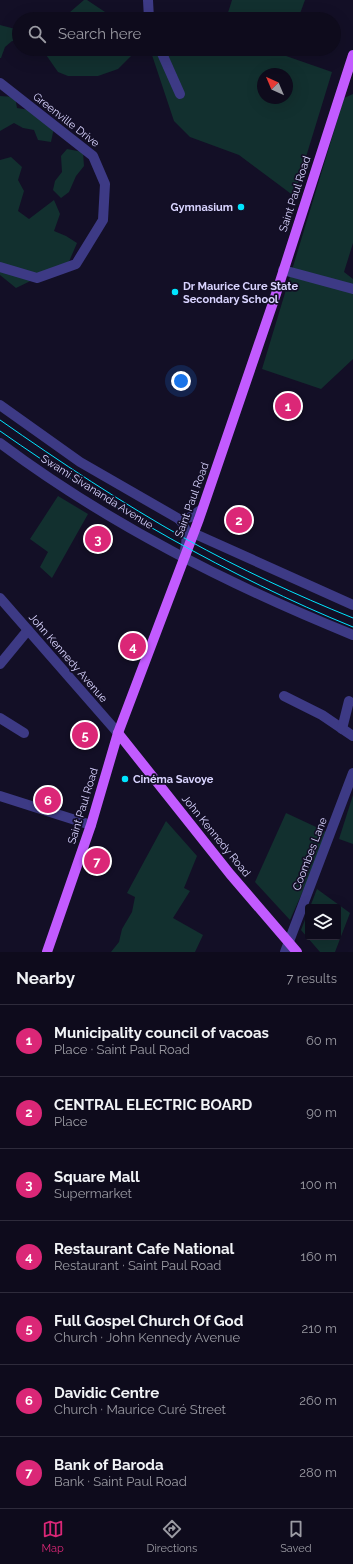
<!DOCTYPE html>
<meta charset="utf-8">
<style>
:root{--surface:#0e0b1c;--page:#171425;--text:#f1f3f6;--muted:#9b9ba3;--line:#2e2b3b;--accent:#db2777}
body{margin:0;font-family:Raleway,sans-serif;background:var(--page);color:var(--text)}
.controls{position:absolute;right:12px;bottom:12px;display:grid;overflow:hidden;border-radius:4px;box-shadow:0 4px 16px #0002}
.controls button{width:36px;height:36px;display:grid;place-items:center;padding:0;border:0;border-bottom:1px solid var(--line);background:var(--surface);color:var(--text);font:20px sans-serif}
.compass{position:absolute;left:257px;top:68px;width:36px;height:36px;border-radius:50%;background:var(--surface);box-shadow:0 4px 16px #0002;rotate:316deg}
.you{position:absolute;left:181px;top:381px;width:14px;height:14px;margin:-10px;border:3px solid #fff;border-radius:50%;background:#1a73e8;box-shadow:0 0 0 6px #1a73e833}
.badge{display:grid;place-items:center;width:26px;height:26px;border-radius:50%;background:var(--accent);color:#fff;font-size:13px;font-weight:700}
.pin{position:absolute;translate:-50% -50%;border:2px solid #fff;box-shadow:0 1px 4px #0006}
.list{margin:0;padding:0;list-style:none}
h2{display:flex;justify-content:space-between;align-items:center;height:52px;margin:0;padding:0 16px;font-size:17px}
h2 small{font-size:13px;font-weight:400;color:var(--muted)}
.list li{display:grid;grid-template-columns:26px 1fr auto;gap:12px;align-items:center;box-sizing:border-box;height:72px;padding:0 16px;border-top:1px solid var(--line)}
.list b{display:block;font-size:15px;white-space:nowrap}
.list p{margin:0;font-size:13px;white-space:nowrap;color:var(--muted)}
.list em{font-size:13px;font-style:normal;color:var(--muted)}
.icon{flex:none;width:22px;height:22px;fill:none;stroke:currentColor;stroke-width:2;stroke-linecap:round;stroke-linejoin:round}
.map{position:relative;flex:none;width:353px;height:952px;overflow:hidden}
.search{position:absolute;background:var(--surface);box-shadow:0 4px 16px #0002;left:12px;right:12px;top:12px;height:44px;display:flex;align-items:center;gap:10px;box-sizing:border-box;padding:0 14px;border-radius:22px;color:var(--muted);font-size:15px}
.sheet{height:556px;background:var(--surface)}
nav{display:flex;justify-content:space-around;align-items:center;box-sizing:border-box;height:56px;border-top:1px solid var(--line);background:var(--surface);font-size:11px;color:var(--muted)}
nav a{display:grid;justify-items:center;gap:2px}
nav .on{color:var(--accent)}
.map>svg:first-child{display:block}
.green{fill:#12302f;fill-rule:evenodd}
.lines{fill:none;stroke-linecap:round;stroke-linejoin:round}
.minor{stroke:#3d3a85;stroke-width:10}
.major{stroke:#c25bff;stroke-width:10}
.tram{stroke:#00e5ff;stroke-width:1}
.poi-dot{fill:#00e5ff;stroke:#130f26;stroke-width:1.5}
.labels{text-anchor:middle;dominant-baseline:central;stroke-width:3.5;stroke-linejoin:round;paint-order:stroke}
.street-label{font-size:11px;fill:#d9d4ff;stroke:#130f26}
.poi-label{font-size:11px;font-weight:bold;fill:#d9d4ff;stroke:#130f26;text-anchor:start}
</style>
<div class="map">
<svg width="353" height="952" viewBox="0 0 353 952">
<rect width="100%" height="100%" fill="#130f26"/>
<!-- green -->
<g class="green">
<polygon points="84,0 87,0 111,16 121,14 126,19 62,19"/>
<polygon points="232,0 305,0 298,19 226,19"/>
<polygon points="0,25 19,30 19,41 12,41 5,47 1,58 0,58"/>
<polygon points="42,49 138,49 118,69 98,76 68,76 58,72"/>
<path d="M150,49H266L332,72L294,196L239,155L190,137L174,121ZM263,74H287V98H263Z"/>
<polygon points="353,94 353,243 344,272 353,279 353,359 321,389 262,369 344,98"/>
<polygon points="0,96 15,97 17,108 30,110 54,128 51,142 38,140 34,130 23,128 14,123 0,131"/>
<polygon points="67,149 83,152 84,166 76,176 69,192 61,198 53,190 55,181 62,172 61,156"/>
<polygon points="11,157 22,167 18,180 24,191 18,211 29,219 54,200 60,214 54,231 66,236 77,243 68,264 49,272 16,288 0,275 0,160"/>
<polygon points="58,496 88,514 52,578 40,567 48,552 30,539"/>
<polygon points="353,795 353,844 339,839"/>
<polygon points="286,813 329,833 290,920 255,882"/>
<polygon points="166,821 197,856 184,888 190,891 173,918 203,935 195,952 111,952 119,942 122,929 132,912 135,897 127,893"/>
<polygon points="317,889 350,913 335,952 320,952 301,930 308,912 308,937 338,937 338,907 310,907"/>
</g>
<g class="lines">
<!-- minor -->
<g class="minor">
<polyline points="148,0 149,19"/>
<polyline points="160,49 180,94"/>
<polyline points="0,83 93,156 105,184 103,220 76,264 37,278 0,267"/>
<polyline points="283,270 353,289"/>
<path d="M0,405L80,462L179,519C187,527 188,538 185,550"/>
<path d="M0,443C108,524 229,585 353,635"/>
<path d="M179,519C189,520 194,515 202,509"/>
<polyline points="193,533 353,605"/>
<polyline points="0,598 118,733"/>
<polyline points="0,664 28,630"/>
<polyline points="284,696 322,715 353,736"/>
<polyline points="0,718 24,733"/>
<polyline points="342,729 349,701"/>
<polyline points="0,796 91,825"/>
<polyline points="285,952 353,773"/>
</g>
<!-- major -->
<g class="major">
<polyline points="118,733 230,874 297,952"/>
<polyline points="47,952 91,825 118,733 199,519 275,297 353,55"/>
</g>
<!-- tram -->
<g class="tram">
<path d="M0,420C60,462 122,503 186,539C240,569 296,595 353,618"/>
<path d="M0,431C110,508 228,576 353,627"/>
</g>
</g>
<!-- markers -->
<g class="poi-dot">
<circle cx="241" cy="207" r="4"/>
<circle cx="175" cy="292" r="4"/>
<circle cx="125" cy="779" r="4"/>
</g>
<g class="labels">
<!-- street labels -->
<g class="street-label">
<text transform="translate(66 120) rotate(38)">Greenville Drive</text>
<text transform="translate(295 194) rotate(-72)">Saint Paul Road</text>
<text transform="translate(97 492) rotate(32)">Swami Sivananda Avenue</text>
<text transform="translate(192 500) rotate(-70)">Saint Paul Road</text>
<text transform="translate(68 658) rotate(49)">John Kennedy Avenue</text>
<text transform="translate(83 806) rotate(-73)">Saint Paul Road</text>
<text transform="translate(216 836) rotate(51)">John Kennedy Road</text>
<text transform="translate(310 854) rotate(-69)">Coombes Lane</text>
</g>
<!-- poi labels -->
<g class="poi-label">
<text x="233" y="207" text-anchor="end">Gymnasium</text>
<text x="183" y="286">Dr Maurice Cure State<tspan x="183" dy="13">Secondary School</tspan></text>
<text x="133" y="779">Cinéma Savoye</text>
</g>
</g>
</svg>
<div class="controls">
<button><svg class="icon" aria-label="layers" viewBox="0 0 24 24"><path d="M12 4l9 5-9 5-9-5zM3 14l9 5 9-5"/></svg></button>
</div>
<svg class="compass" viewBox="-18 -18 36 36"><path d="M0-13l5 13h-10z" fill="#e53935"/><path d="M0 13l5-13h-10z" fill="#9b9ba3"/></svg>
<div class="you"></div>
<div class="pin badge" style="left:288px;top:406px">1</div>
<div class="pin badge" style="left:239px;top:520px">2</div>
<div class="pin badge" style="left:98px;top:539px">3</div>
<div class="pin badge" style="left:133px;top:646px">4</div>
<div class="pin badge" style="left:85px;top:735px">5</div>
<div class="pin badge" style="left:48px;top:800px">6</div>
<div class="pin badge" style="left:97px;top:861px">7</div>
<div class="search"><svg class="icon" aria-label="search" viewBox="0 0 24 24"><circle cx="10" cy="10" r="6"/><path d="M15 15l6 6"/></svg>Search here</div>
</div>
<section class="sheet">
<h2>Nearby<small>7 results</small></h2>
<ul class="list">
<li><span class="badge">1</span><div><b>Municipality council of vacoas</b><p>Place · Saint Paul Road</p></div><em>60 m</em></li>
<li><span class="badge">2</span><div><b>CENTRAL ELECTRIC BOARD</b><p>Place</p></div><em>90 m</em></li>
<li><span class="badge">3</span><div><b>Square Mall</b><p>Supermarket</p></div><em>100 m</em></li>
<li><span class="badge">4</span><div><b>Restaurant Cafe National</b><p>Restaurant · Saint Paul Road</p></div><em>160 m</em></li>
<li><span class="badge">5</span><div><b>Full Gospel Church Of God</b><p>Church · John Kennedy Avenue</p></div><em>210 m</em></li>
<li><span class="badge">6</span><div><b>Davidic Centre</b><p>Church · Maurice Curé Street</p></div><em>260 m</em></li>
<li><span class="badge">7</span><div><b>Bank of Baroda</b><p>Bank · Saint Paul Road</p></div><em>280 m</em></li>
</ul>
</section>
<nav>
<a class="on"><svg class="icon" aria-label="map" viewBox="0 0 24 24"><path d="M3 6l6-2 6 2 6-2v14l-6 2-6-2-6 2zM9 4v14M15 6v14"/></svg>Map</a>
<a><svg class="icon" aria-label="directions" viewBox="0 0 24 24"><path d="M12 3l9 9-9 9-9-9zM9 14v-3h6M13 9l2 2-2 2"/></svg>Directions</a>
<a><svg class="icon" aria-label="saved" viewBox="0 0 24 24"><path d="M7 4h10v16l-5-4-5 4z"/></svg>Saved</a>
</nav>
